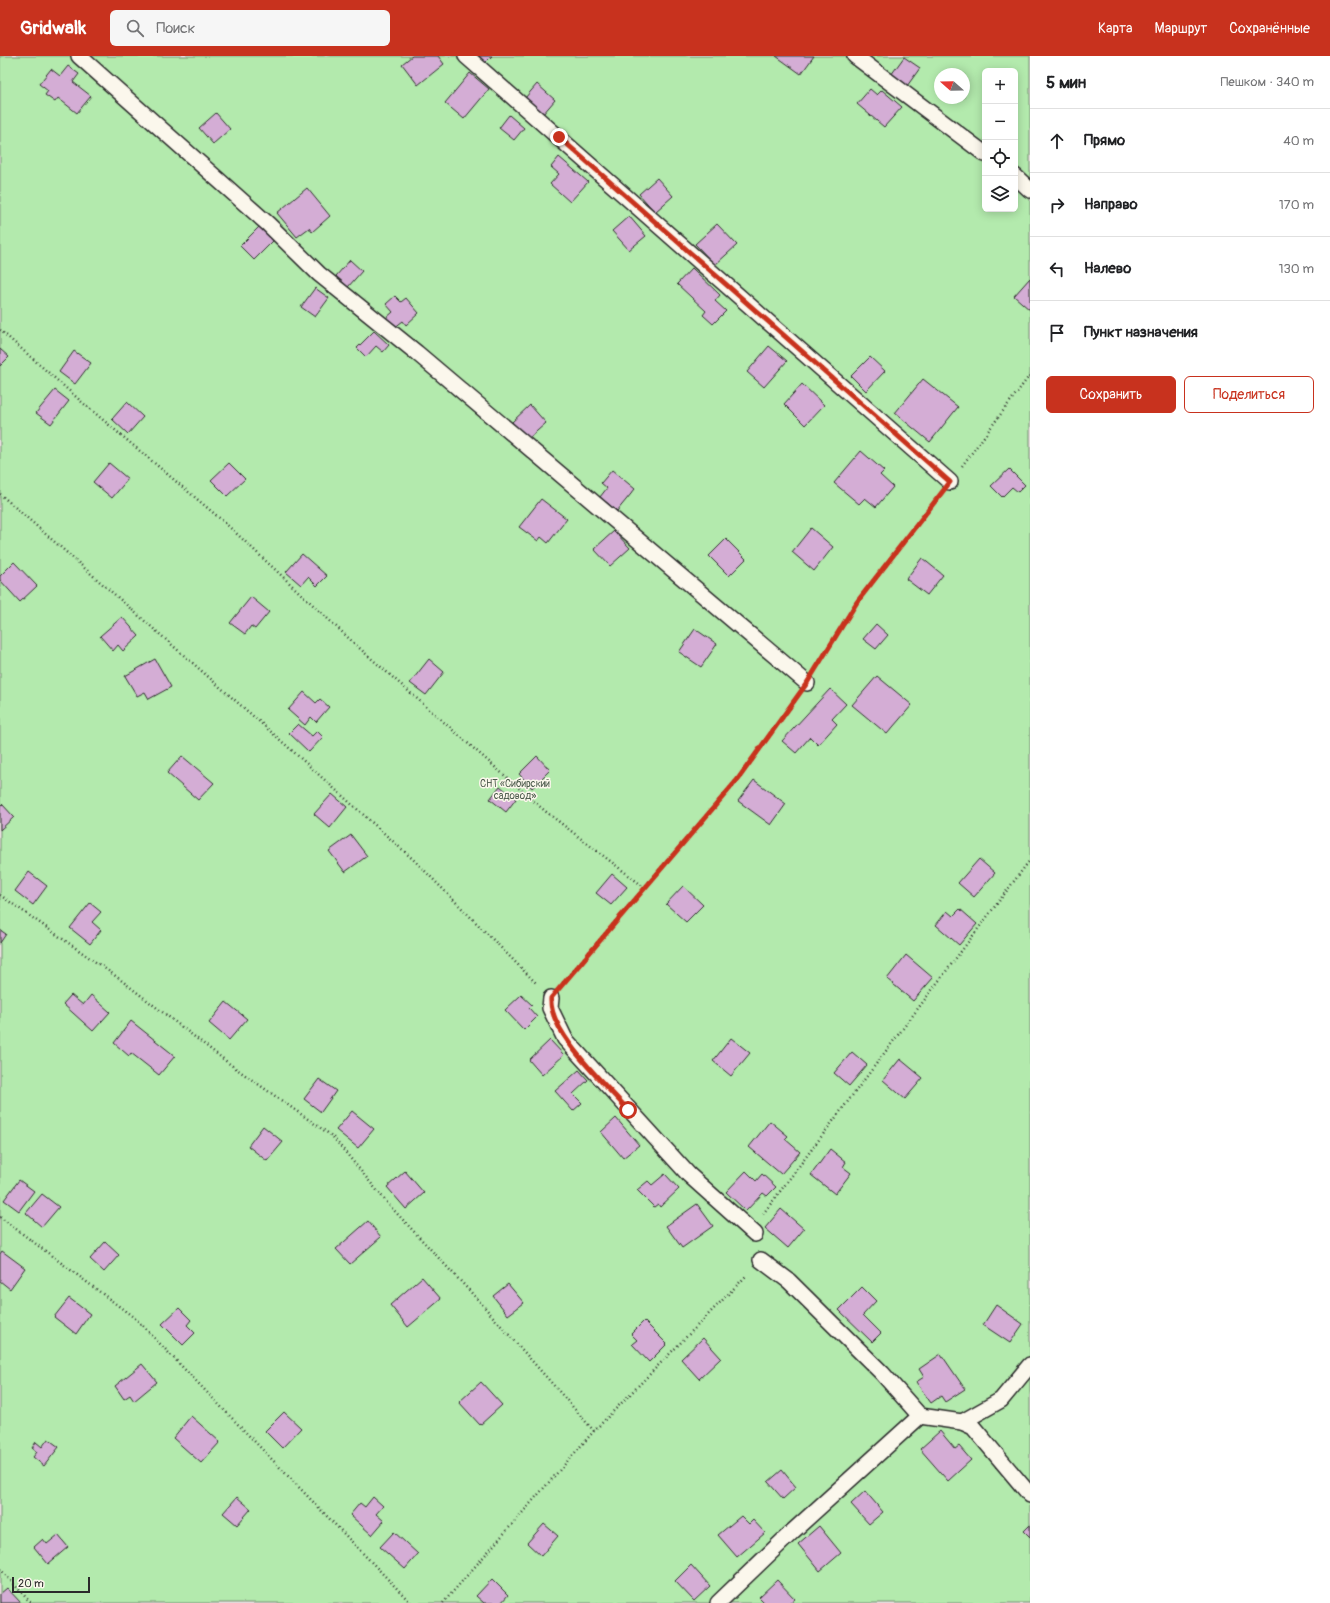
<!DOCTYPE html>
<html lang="ru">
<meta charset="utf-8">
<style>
:root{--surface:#fff;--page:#f6f6f6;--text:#202124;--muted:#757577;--line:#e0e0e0;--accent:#c8321e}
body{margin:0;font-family:Pangolin,sans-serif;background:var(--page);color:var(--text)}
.controls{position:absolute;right:12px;top:12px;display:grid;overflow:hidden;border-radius:6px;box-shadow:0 2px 10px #0003}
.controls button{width:36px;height:36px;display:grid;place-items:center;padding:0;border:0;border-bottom:1px solid var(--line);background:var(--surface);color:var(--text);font:20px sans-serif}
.compass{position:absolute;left:934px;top:12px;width:36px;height:36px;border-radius:50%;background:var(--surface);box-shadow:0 2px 10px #0003;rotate:290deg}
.scale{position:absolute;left:12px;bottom:10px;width:78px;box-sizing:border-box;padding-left:4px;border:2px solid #2b2b2b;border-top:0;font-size:11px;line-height:14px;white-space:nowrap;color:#2b2b2b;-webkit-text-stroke:3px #fbf7ec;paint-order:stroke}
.stop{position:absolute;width:12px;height:12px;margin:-9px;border:3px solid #c8321e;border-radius:50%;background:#fff}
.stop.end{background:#c8321e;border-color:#fff;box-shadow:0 1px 4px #0008}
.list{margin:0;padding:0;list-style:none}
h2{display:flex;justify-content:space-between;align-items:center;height:52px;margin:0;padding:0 16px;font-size:17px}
h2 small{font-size:13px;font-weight:400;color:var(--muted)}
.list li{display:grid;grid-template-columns:26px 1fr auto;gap:12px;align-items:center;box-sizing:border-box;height:64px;padding:0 16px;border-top:1px solid var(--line)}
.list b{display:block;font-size:15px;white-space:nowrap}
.list em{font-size:13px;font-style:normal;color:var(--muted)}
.actions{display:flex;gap:8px;padding:12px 16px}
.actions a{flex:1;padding:9px 0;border:1px solid var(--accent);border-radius:6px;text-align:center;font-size:14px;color:var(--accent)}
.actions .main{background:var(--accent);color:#fff}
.icon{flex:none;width:22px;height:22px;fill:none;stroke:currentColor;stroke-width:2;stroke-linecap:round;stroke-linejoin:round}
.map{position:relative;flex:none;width:1030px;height:1547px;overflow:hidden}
header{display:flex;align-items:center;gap:24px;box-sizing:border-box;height:56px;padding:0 20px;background:var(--accent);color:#fff}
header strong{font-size:19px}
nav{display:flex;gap:22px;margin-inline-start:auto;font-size:14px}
.search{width:280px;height:36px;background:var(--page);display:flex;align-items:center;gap:10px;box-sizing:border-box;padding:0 14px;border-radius:6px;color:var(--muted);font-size:15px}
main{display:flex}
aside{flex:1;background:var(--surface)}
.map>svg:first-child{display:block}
.green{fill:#b3eaad;stroke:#6f8a6c;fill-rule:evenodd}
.building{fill:#d4add5;stroke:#2b2b2b}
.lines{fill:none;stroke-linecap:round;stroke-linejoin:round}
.service-casing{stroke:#2b2b2b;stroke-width:18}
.path{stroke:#2b2b2b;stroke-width:2.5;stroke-dasharray:1 3;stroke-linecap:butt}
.service{stroke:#fbf7ec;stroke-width:15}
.route{stroke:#c8321e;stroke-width:5}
.labels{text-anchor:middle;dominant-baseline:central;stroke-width:3;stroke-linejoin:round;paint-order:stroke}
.park-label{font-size:10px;fill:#4d5b4c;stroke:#fbf7ec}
</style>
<header>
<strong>Gridwalk</strong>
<div class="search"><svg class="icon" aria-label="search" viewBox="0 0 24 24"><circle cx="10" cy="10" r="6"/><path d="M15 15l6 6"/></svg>Поиск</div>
<nav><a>Карта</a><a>Маршрут</a><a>Сохранённые</a></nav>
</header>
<main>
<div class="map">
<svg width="1030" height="1547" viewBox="0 0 1030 1547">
<rect width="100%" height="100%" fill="#efe1e5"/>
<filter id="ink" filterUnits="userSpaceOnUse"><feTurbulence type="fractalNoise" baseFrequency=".025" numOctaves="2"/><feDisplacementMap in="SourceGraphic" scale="8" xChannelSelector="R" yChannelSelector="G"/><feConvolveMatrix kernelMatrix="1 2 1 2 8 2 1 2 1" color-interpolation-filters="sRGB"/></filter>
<g filter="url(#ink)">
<!-- green -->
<path class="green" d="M0,0H1030V1547H0ZM985,15H1015V153H985ZM940,18H964V42H940Z"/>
<!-- building -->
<g class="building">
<polygon points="412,0 438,0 444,8 418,29 402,8"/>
<polygon points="477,0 492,0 485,7"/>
<polygon points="776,0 814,0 801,18"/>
<polygon points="904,1 920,12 907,30 891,19"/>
<polygon points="68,10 79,18 73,26 91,40 77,57 58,42 55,46 45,39 48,35 39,28 51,13 60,20"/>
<polygon points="470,17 489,33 464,63 445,47"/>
<polygon points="537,28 555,44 543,58 525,42"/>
<polygon points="870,33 877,39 882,34 902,51 884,71 857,48"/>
<polygon points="216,57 230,73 213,88 199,72"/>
<polygon points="509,59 524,72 514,84 499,72"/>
<polygon points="559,101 588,126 570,146 550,128 559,118 551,111"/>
<polygon points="657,122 673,140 655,156 639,138"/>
<polygon points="307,132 330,160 312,176 309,172 297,181 277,157"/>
<polygon points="629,160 646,180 629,194 612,175"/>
<polygon points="717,168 737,189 715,209 695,188"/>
<polygon points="259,171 273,185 254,204 240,190"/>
<polygon points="350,204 362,215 348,231 336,220"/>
<polygon points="692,212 720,239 715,245 726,255 713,268 703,259 706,255 677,228"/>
<polygon points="1030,222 1030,254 1014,240"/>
<polygon points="315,232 329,242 315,261 301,251"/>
<polygon points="395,240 401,246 406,242 419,257 406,269 403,265 394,272 385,263 393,256 386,248"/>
<polygon points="374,275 389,289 383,296 376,290 366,301 357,292"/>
<polygon points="769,290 787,305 764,331 747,316"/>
<polygon points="0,293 9,301 0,310"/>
<polygon points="74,295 91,307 75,328 59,316"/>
<polygon points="870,301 885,315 866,335 851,320"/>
<polygon points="923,323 958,351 930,386 895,357"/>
<polygon points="802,328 824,349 805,369 784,348"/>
<polygon points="55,334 69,345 51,368 36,357"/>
<polygon points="127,346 143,361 128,378 112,363"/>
<polygon points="530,349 546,367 528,383 512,366"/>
<polygon points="861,395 884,415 880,419 893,431 876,451 865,442 859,448 834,427"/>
<polygon points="109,407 128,423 112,442 93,426"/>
<polygon points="229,407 245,423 227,440 211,424"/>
<polygon points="1009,413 1025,429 1018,436 1012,431 1002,441 991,430"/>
<polygon points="612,414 635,433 617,455 600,441 607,432 601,427"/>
<polygon points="541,443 567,463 548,487 541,481 538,485 519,471"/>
<polygon points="811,472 833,491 814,515 792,496"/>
<polygon points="614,475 630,492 610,510 594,493"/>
<polygon points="726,483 746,503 729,520 709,500"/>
<polygon points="302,498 327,520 317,530 308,521 301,529 286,516"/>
<polygon points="922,502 943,519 927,539 906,523"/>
<polygon points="14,506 37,530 20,546 0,524 0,520"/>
<polygon points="251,541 269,556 255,573 251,570 245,578 230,567"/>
<polygon points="122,561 139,580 123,595 118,589 113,595 100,580"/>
<polygon points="876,568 888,579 876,593 863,583"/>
<polygon points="695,573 717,588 701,611 679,596"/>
<polygon points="155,603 171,631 149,643 145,636 137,640 125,620"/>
<polygon points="429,603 444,616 426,639 410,627"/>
<polygon points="877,620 912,649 887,678 852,649"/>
<polygon points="830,633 846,648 832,663 837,668 818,689 810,681 796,697 782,685"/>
<polygon points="304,636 316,647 320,643 329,651 316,666 311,661 305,669 288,654"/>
<polygon points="298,668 312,680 317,675 323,681 309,696 289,677"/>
<polygon points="182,700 214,727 198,744 167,717"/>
<polygon points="537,700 550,714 532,732 519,718"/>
<polygon points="754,724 786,748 771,769 738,745"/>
<polygon points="500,730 516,743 506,756 490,743"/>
<polygon points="332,738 347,751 330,772 314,758"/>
<polygon points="2,748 14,761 0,774 0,750"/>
<polygon points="351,779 367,800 345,816 329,795"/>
<polygon points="979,803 995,817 974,841 958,827"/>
<polygon points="29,816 47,830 33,849 15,835"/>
<polygon points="612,818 627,831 611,849 596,837"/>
<polygon points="683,830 703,849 686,866 666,848"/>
<polygon points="90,847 101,856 92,866 101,874 90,888 70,872"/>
<polygon points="960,853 977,868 959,889 936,869 947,855 953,860"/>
<polygon points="0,874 6,878 0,887"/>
<polygon points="906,899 933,922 913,945 887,923"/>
<polygon points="71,939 83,949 91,939 110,956 93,975 63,948"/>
<polygon points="521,939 532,949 529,952 537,961 524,974 505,954"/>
<polygon points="226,946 247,963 229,984 209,967"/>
<polygon points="131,965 175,1000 159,1019 131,997 129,1000 114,987"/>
<polygon points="731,982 750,997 731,1020 713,1005"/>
<polygon points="550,984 564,999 542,1019 529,1004"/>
<polygon points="852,996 867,1009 849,1030 834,1017"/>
<polygon points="900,1003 923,1022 905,1043 883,1024"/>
<polygon points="579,1014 588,1024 573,1038 582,1047 573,1055 555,1035"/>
<polygon points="319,1023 336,1035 321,1056 304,1043"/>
<polygon points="352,1055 374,1073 358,1092 336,1074"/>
<polygon points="616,1062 639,1089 623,1102 601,1076"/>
<polygon points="770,1065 788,1080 785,1083 800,1096 781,1118 749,1091"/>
<polygon points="263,1070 283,1086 267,1105 248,1090"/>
<polygon points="830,1093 846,1106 843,1111 851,1117 835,1138 811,1119"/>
<polygon points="405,1115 424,1137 406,1153 387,1131"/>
<polygon points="746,1115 756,1125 762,1118 776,1131 767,1140 763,1137 746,1155 726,1136"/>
<polygon points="665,1118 679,1133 660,1151 658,1148 654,1151 637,1134 648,1125 652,1129"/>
<polygon points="19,1124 34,1135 19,1155 4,1144"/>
<polygon points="42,1138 59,1151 42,1171 26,1157"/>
<polygon points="697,1148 713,1170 682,1192 666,1170"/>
<polygon points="781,1153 804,1173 788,1192 765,1172"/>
<polygon points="368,1165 381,1181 350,1208 336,1193"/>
<polygon points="105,1186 119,1199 104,1216 90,1203"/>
<polygon points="2,1195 25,1212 10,1233 0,1225 0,1198"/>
<polygon points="422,1221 441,1243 408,1271 390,1249"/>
<polygon points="508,1228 524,1247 508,1259 493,1240"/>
<polygon points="862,1231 876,1245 863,1259 881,1277 872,1286 839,1254"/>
<polygon points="69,1242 90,1258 76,1278 54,1261"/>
<polygon points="996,1249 1023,1268 1010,1287 983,1269"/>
<polygon points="179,1252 191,1264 187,1269 195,1277 183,1289 162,1268"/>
<polygon points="644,1265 667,1288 649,1306 632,1288 637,1284 631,1278"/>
<polygon points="703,1282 721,1302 699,1323 681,1303"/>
<polygon points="941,1298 965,1333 945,1346 941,1340 931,1347 916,1326 924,1321 919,1313"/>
<polygon points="142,1308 157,1326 134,1345 130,1339 124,1343 115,1330"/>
<polygon points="481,1326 502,1349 480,1369 459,1346"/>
<polygon points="284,1356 301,1372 282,1392 265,1375"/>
<polygon points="191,1360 220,1386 201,1407 173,1382"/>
<polygon points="940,1375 955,1393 959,1390 971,1404 948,1425 920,1393"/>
<polygon points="48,1383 59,1391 44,1410 33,1401 37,1396 32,1392 36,1386 42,1391"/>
<polygon points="782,1414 796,1431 783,1443 768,1426"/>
<polygon points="865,1435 883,1456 869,1468 851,1448"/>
<polygon points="237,1441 251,1453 237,1469 223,1457"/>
<polygon points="373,1441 383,1450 376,1458 384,1465 372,1479 350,1459 360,1447 365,1451"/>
<polygon points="741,1460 749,1468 753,1464 765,1477 737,1501 718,1479"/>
<polygon points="544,1468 558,1480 541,1500 527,1487"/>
<polygon points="1030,1469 1030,1481 1024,1475"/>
<polygon points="819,1470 841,1497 820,1515 798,1488"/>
<polygon points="394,1476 418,1498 405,1513 380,1491"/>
<polygon points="58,1479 68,1491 48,1508 34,1491 43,1483 47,1488"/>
<polygon points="691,1509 710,1530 694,1545 675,1525"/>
<polygon points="492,1523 508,1539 501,1547 484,1547 476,1540"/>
<polygon points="777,1524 795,1543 790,1547 765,1547 759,1541"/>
<polygon points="7,1532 21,1547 0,1547 0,1538"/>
</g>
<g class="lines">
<!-- service casing -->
<g class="service-casing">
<g id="service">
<polyline points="79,0 268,168 319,218 417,297 807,627"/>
<polyline points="466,0 950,426"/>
<polyline points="855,0 985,98"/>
<polyline points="1015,120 1030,134"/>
<polyline points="551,942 550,952 565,983 689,1119 755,1178"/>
<polyline points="761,1204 789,1225 882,1317 920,1360 962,1366 973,1371 1030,1439"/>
<polyline points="962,1366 1001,1344 1030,1309"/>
<polyline points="718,1547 792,1476 920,1360"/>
</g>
</g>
<!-- path -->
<g class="path">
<polyline points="0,274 83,347 223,465 357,590 545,755 644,831"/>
<polyline points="962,410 1030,319"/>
<polyline points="0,438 278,682 416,806 537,928"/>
<polyline points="818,609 857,546 937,443"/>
<polyline points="0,839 117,921 231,1009 332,1080 389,1149 480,1246 594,1375"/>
<polyline points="563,927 738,723 796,643"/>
<polyline points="763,1158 1030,804"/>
<polyline points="0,1161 136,1263 411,1547"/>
<polyline points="0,1513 31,1547"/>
<polyline points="443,1547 594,1375 747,1219"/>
</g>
<!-- service -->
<use href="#service" class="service"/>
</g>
</g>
<g class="lines" filter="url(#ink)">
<!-- route -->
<path class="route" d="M559,81L950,426L857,546L807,627L738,723L551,942C548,976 606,1029 628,1054"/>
</g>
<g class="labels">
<!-- park labels -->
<g class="park-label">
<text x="515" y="728">СНТ «Сибирский<tspan x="515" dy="12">садовод»</tspan></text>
</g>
</g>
</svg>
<div class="controls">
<button>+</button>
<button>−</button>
<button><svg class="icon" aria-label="locate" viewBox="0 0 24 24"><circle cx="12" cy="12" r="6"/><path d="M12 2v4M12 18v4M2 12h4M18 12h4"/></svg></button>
<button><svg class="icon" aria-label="layers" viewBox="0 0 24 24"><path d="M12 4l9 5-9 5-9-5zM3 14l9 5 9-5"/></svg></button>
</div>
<svg class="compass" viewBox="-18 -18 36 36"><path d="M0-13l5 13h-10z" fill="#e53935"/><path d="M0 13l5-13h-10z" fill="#757577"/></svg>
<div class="scale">20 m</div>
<div class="stop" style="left:628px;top:1054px"></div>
<div class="stop end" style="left:559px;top:81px"></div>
</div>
<aside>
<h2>5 мин<small>Пешком · 340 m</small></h2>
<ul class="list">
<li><svg class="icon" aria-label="ahead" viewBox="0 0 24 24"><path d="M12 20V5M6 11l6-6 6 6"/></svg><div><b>Прямо</b></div><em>40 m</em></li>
<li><svg class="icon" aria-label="right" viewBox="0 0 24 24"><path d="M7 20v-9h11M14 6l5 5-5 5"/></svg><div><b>Направо</b></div><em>170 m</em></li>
<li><svg class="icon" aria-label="left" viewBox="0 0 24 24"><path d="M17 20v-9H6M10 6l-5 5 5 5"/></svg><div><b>Налево</b></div><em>130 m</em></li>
<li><svg class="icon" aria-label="arrive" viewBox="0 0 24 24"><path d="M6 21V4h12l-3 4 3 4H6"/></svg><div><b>Пункт назначения</b></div></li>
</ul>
<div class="actions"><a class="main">Сохранить</a><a>Поделиться</a></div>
</aside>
</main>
